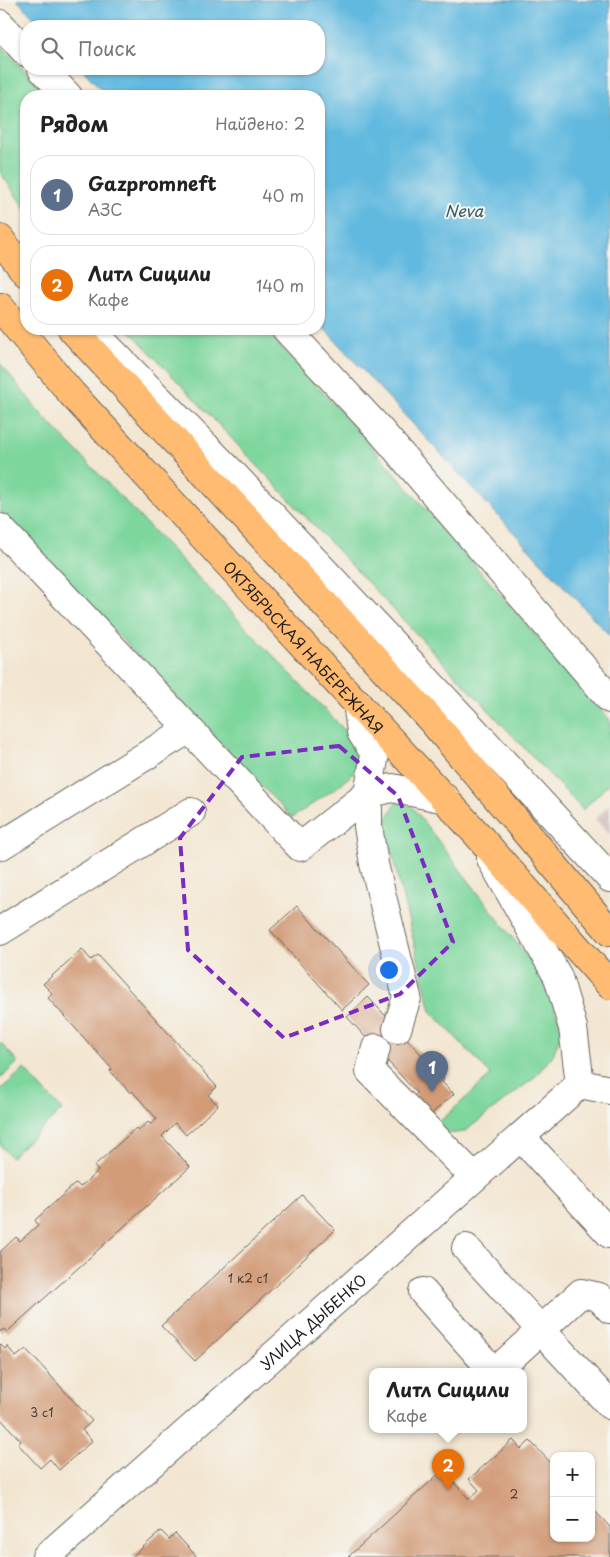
<!DOCTYPE html>
<html lang="ru">
<meta charset="utf-8">
<style>
:root{--surface:#fff;--page:#f6f6f6;--text:#222;--muted:#767676;--line:#e0e0e0;--accent:#db2777}
body{margin:0;font-family:"Playpen Sans",sans-serif;background:var(--page);color:var(--text)}
.controls{position:absolute;right:15px;bottom:15px;display:grid;overflow:hidden;border-radius:10px;box-shadow:0 1px 4px #0004}
.controls button{width:45px;height:45px;display:grid;place-items:center;padding:0;border:0;border-bottom:1px solid var(--line);background:var(--surface);color:var(--text);font:25px sans-serif}
.you{position:absolute;left:388px;top:969px;width:18px;height:18px;margin:-12px;border:4px solid #fff;border-radius:50%;background:#1a73e8;box-shadow:0 0 0 8px #1a73e833}
.badge{display:grid;place-items:center;width:32px;height:32px;border-radius:50%;background:var(--accent);color:#fff;font-size:16px;font-weight:700}
.pin{position:absolute;translate:-50% -41px;filter:drop-shadow(0 1px 2px #0008)}
.pin::after{content:'';position:absolute;top:26px;width:18px;height:15px;background:inherit;clip-path:polygon(0 0,100% 0,50% 100%)}
.popup{position:absolute;left:369px;top:1368px;width:158px;height:65px;box-sizing:border-box;display:grid;place-content:center;border-radius:10px;background:var(--surface);filter:drop-shadow(0 1px 4px #0005);font-size:16px;white-space:nowrap;color:var(--muted)}
.popup b{font-size:19px;color:var(--text)}
.popup::after{content:'';position:absolute;left:50%;top:100%;margin-left:-10px;border:10px solid transparent;border-top-color:var(--surface)}
.list{margin:0;padding:0;list-style:none}
h2{display:flex;justify-content:space-between;align-items:center;height:65px;margin:0;padding:0 20px;font-size:21px}
h2 small{font-size:16px;font-weight:400;color:var(--muted)}
.list li{display:grid;grid-template-columns:32px 1fr auto;gap:15px;align-items:center;box-sizing:border-box;height:80px;margin:0 10px 10px;padding:0 10px;border:1px solid var(--line);border-radius:20px}
.list b{display:block;font-size:19px;white-space:nowrap}
.list p{margin:0;font-size:16px;white-space:nowrap;color:var(--muted)}
.list em{font-size:16px;font-style:normal;color:var(--muted)}
.icon{flex:none;width:28px;height:28px;fill:none;stroke:currentColor;stroke-width:2;stroke-linecap:round;stroke-linejoin:round}
.map{position:relative;flex:none;width:610px;height:1557px;overflow:hidden}
.search{position:absolute;background:var(--surface);box-shadow:0 1px 4px #0004;left:20px;top:20px;width:305px;height:55px;display:flex;align-items:center;gap:12px;box-sizing:border-box;padding:0 18px;border-radius:20px;color:var(--muted);font-size:19px}
.panel{position:absolute;background:var(--surface);box-shadow:0 1px 4px #0004;left:20px;top:90px;width:305px;height:245px;border-radius:20px}
.map>svg:first-child{display:block}
.industrial{fill:#d1bfbf}
.green{fill:#7dd69c;stroke:#4c795c}
.water{fill:#62b9df;stroke:#3f6a7e}
.building{fill:#d29c79}
.lines{fill:none;stroke-linecap:round;stroke-linejoin:round}
.minor-casing{stroke:#67635b;stroke-width:30}
.major-casing{stroke:#67635b;stroke-width:30}
.minor{stroke:#fff;stroke-width:28}
.major{stroke:#febb71;stroke-width:28}
.marked{fill:none;stroke:#7b2cbf;stroke-width:4;stroke-dasharray:10 6;stroke-linejoin:round}
.labels{text-anchor:middle;dominant-baseline:central;stroke-width:4;stroke-linejoin:round;paint-order:stroke}
.number-label{font-size:12px;fill:#4a3c33}
.street-label{font-size:15px;fill:#1c1c1c;stroke:#f6f6f2}
.water-label{font-size:16px;font-style:italic;fill:#385b6a;stroke:#f6f6f2}
</style>
<div class="map">
<svg width="610" height="1557" viewBox="0 0 610 1557">
<rect width="100%" height="100%" fill="#f6f6f2"/>
<filter id="ink" filterUnits="userSpaceOnUse"><feTurbulence type="fractalNoise" baseFrequency=".02" numOctaves="2"/><feDisplacementMap in="SourceGraphic" scale="10" xChannelSelector="R" yChannelSelector="G"/><feConvolveMatrix kernelMatrix="1 2 1 2 8 2 1 2 1" color-interpolation-filters="sRGB"/></filter>
<filter id="wash" filterUnits="userSpaceOnUse"><feTurbulence type="fractalNoise" baseFrequency=".0096" numOctaves="4" result="noise"/><feDisplacementMap in="SourceGraphic" scale="20" xChannelSelector="R" yChannelSelector="G"/><feGaussianBlur stdDeviation="1.12" result="paint"/><feColorMatrix in="noise" values="0 0 0 0 0 0 0 0 0 0 0 0 0 0 0 0 0 1.4 0 .05"/><feComposite in="paint" operator="in"/></filter>
<g filter="url(#wash)">
<rect width="100%" height="100%" fill="#f3e6d1"/>
<!-- industrial -->
<polygon class="industrial" points="610,805 610,835 595,819"/>
<!-- green -->
<g class="green">
<polygon points="0,44 48,96 26,96 26,210 0,172"/>
<polygon points="128,329 264,329 341,412 610,720 610,782 583,810"/>
<polygon points="0,363 42,415 357,743 367,762 336,788 292,818 0,511"/>
<path d="M400,796L413,808L544,979L562,1030L553,1055L534,1078L464,1132C452,1134 446,1133 436,1125L491,1075L431,1011L387,834L386,820Z"/>
<polygon points="0,1042 18,1062 0,1079"/>
<polygon points="24,1069 62,1110 11,1157 0,1145 0,1090"/>
</g>
<!-- water -->
<polygon class="water" points="17,0 610,0 610,636 319,323 319,96 107,96 82,69 319,69 319,26 42,26"/>
<g id="blocks">
<!-- building -->
<g class="building">
<polygon points="297,906 369,985 342,1010 270,930"/>
<polygon points="82,949 91,960 98,955 217,1087 208,1095 218,1105 186,1135 175,1123 162,1136 190,1167 7,1332 4,1329 0,1332 0,1252 16,1237 20,1241 38,1225 35,1220 76,1183 80,1187 98,1171 94,1166 136,1128 138,1131 148,1122 151,1124 157,1119 132,1091 130,1093 127,1089 110,1071 112,1069 48,998 52,993 43,984"/>
<polygon points="368,997 444,1079 442,1082 454,1094 427,1118 411,1100 417,1093 347,1017"/>
<polygon points="302,1195 335,1230 195,1361 161,1326"/>
<polygon points="0,1344 5,1349 7,1346 16,1357 26,1349 92,1421 82,1430 92,1441 59,1470 50,1459 40,1468 18,1444 21,1441 0,1418"/>
<polygon points="513,1440 521,1449 530,1441 554,1466 554,1538 591,1538 591,1507 610,1527 610,1557 348,1557 443,1470 469,1499 479,1490 469,1479"/>
<polygon points="161,1531 169,1539 175,1533 197,1557 132,1557"/>
</g>
</g>
</g>
<g filter="url(#ink)">
<use href="#blocks" fill-opacity="0" stroke="#67635b" stroke-width="1"/>
<g class="lines">
<!-- minor casing -->
<g class="minor-casing">
<g id="minor">
<polyline points="0,24 26,52"/>
<polyline points="42,69 68,96"/>
<polyline points="90,329 234,475 472,728 610,878"/>
<polyline points="286,329 379,429 610,699"/>
<polyline points="0,528 300,847 368,794 392,788 446,799"/>
<polyline points="357,702 361,732 375,754 368,794 368,826 374,864 407,997 397,1029"/>
<polyline points="0,846 189,729"/>
<polyline points="491,859 558,977 573,1028 580,1084"/>
<polyline points="0,931 191,812"/>
<polyline points="376,1048 370,1071 474,1177"/>
<polyline points="580,1084 610,1090"/>
<polyline points="521,1137 610,1234"/>
<polyline points="466,1248 541,1330 581,1293 599,1297 610,1309"/>
<polyline points="423,1292 493,1371"/>
<polyline points="496,1371 541,1330 610,1405"/>
<path id="s1" d="M46,1557L580,1084"/>
</g>
</g>
<!-- major casing -->
<g class="major-casing">
<g id="major">
<polyline points="0,239 26,273"/>
<path id="s2" d="M0,307L72,394L476,833L610,985"/>
<polyline points="72,329 433,722 610,932"/>
</g>
</g>
<!-- minor -->
<use href="#minor" class="minor"/>
<!-- major -->
<use href="#major" class="major"/>
</g>
</g>
<!-- marked area -->
<path class="marked" d="M339,746L398,796L453,942L400,994L284,1038L188,950L180,838L242,757Z"/>
<g class="labels">
<!-- number labels -->
<g class="number-label">
<text x="248" y="1278">1 к2 с1</text>
<text x="42" y="1412">3 с1</text>
<text x="514" y="1494">2</text>
</g>
<!-- street labels -->
<g class="street-label">
<text stroke="none"><textPath href="#s2" startOffset="456">ОКТЯБРЬСКАЯ НАБЕРЕЖНАЯ</textPath></text>
<text stroke="none"><textPath href="#s1" startOffset="356">УЛИЦА ДЫБЕНКО</textPath></text>
</g>
<!-- water labels -->
<g class="water-label">
<text x="464" y="210">Neva</text>
</g>
</g>
</svg>
<div class="controls">
<button>+</button>
<button>−</button>
</div>
<div class="you"></div>
<div class="pin badge" style="left:432px;top:1092px;background:#5c6f8a">1</div>
<div class="pin badge" style="left:448px;top:1490px;background:#e8710a">2</div>
<div class="popup"><b>Литл Сицили</b>Кафе</div>
<div class="search"><svg class="icon" aria-label="search" viewBox="0 0 24 24"><circle cx="10" cy="10" r="6"/><path d="M15 15l6 6"/></svg>Поиск</div>
<section class="panel">
<h2>Рядом<small>Найдено: 2</small></h2>
<ul class="list">
<li><span class="badge" style="background:#5c6f8a">1</span><div><b>Gazpromneft</b><p>АЗС</p></div><em>40 m</em></li>
<li><span class="badge" style="background:#e8710a">2</span><div><b>Литл Сицили</b><p>Кафе</p></div><em>140 m</em></li>
</ul>
</section>
</div>
